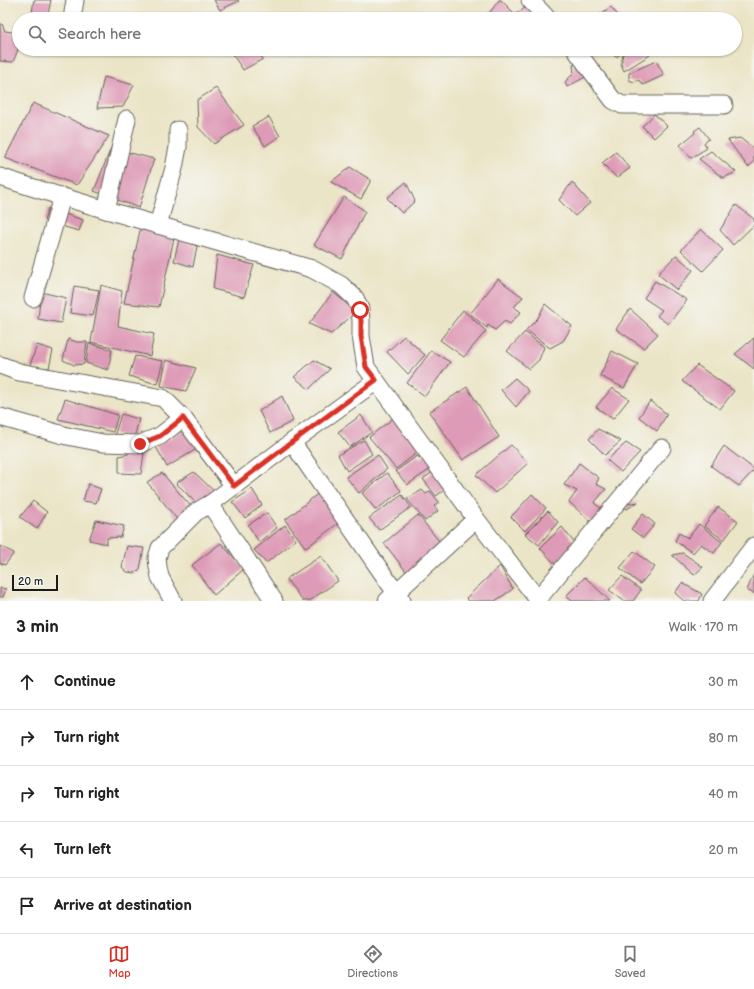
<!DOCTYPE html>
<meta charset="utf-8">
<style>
:root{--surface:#fff;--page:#f2f2f2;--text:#222;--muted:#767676;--line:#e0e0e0;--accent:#d93025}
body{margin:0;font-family:"Balsamiq Sans",sans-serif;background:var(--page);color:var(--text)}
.scale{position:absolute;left:12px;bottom:10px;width:46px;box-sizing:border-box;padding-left:4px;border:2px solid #1c1c1c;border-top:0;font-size:11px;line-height:14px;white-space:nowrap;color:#1c1c1c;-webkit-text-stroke:3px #f6f6f2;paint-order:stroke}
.stop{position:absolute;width:12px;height:12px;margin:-9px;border:3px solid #d93025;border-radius:50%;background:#fff}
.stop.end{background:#d93025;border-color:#fff;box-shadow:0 1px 4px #0008}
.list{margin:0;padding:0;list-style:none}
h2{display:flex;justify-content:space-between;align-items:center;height:52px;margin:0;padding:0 16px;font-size:17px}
h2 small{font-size:13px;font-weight:400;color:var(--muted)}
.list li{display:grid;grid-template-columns:26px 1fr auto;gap:12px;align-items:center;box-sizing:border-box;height:56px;padding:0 16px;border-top:1px solid var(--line)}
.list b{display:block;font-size:15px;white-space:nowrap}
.list em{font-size:13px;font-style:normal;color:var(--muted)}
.icon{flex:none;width:22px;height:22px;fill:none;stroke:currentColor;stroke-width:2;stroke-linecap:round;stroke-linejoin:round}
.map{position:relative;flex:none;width:754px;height:601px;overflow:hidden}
.search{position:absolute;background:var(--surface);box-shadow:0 1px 3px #0004;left:12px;right:12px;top:12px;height:44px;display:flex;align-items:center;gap:10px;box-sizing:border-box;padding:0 14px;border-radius:22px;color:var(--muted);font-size:15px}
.sheet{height:332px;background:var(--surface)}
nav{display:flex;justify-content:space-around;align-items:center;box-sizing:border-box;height:56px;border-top:1px solid var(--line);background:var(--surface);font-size:11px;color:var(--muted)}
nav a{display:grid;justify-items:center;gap:2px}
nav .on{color:var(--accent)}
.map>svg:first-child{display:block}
.building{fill:#de9bb7}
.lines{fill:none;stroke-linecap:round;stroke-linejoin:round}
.minor-casing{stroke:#646258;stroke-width:19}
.minor{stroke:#fff;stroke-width:17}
.route{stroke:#d93025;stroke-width:5}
</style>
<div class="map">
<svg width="754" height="601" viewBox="0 0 754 601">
<rect width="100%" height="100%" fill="#f6f6f2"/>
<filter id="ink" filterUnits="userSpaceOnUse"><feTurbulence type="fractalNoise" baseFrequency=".025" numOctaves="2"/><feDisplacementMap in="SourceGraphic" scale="8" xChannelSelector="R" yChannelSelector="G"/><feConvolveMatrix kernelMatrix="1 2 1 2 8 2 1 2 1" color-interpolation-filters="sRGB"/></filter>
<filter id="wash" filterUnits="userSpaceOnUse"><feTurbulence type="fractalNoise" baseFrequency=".012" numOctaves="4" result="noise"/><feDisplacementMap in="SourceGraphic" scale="16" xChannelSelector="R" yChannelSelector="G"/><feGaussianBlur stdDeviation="0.9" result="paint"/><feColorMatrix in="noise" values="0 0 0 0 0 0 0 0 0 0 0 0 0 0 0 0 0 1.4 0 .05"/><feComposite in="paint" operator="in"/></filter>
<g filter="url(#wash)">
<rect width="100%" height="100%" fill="#ebe5c7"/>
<g id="blocks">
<!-- building -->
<g class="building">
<polygon points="34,0 51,0 47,19 31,19"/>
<polygon points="214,0 238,0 239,1 220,10"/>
<polygon points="499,0 501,0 515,14 527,7 535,15 530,19 492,19 488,15"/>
<polygon points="611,7 621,19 592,19"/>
<polygon points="0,24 2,24 5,31 19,33 19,47 13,62 0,61"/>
<polygon points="229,49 255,49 263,59 243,70"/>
<polygon points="606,49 628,49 616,57"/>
<polygon points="632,49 646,49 650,55 624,71 621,64 623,54"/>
<polygon points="656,61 664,75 643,85 639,80 634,82 629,80 629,73"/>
<polygon points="580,63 587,76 567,87 565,82 574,73 573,65"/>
<polygon points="104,77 134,85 123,107 97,108"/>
<polygon points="216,88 244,125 214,144 198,127 197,100"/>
<polygon points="33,103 109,136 77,185 5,158"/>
<polygon points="654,114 667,126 654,138 642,126 648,121"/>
<polygon points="269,117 280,136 265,146 252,126"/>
<polygon points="700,127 709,139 704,143 707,148 691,158 680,145 695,133 694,131"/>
<polygon points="740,138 754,149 754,162 748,167 728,140"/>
<polygon points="111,148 154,159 139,208 94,191"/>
<polygon points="711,151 736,172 723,178 699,159"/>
<polygon points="616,152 630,168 617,178 602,163"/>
<polygon points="350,167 371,180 361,199 331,182"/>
<polygon points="406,182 415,201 402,213 387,198"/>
<polygon points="572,182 590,203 575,216 559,200"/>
<polygon points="344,197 365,211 342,259 314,245"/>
<polygon points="736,205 754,219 754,225 733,245 720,230"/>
<polygon points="48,208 83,220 79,231 44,221"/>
<polygon points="141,226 174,238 159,307 124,303"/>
<polygon points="701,229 723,250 703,271 681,250"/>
<polygon points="179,239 197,246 193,267 174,261"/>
<polygon points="217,255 254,265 244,297 213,289"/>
<polygon points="676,255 693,270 677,290 658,274"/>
<polygon points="498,279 523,297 514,307 521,312 510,324 505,321 495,330 488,325 487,328 470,314"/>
<polygon points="655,281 687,300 668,324 657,316 662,310 644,298"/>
<polygon points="101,285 122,291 118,326 154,334 150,356 91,342"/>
<polygon points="74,286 99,290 93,316 70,313"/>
<polygon points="41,292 66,298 61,323 38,319"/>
<polygon points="333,292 356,312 331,334 309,324"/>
<polygon points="545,304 572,326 563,341 550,348 526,330 538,318"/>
<polygon points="630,309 658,334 644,348 616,329"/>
<polygon points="463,310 486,331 464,357 440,340"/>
<polygon points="525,332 544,347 539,360 529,369 507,351"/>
<polygon points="404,336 425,355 408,374 387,352"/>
<polygon points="754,338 754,369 735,354"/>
<polygon points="68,339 77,342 87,342 84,364 74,365 63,360"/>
<polygon points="89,343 112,350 108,370 86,363"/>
<polygon points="37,345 53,350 49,368 29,368"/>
<polygon points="431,351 450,362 425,396 407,383"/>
<polygon points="612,351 638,364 624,388 600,376"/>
<polygon points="135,356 163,361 157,384 129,376"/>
<polygon points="166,360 196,368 186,391 161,386"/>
<polygon points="314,360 330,369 309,389 294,377"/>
<polygon points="697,365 734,391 720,409 682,381"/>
<polygon points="515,378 529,391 516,407 501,390"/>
<polygon points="467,387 499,437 463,460 429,412"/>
<polygon points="612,388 629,399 613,419 596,407"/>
<polygon points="282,396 293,421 270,433 259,411"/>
<polygon points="65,399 118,415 113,432 58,419"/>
<polygon points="650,401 667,414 657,431 639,417"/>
<polygon points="121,414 139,419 134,438 115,434"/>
<polygon points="361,415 372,432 350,447 338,432"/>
<polygon points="396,416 422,449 396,469 369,437"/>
<polygon points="185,429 200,447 167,467 156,447"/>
<polygon points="598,429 621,441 605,455 589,439"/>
<polygon points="364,440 372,454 347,471 338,455"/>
<polygon points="626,443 640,452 621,472 607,460"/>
<polygon points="511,445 528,463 495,493 476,475"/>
<polygon points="724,446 754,469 754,470 739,486 711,466"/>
<polygon points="130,451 144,453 141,474 119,473 119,456 128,454"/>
<polygon points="426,454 435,466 407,485 396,471 417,456 420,458"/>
<polygon points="378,455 387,469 359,493 346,477"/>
<polygon points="579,463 599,478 596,484 606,489 594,503 606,512 592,523 569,502 577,491 564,485"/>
<polygon points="437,469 450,486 436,496 423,479"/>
<polygon points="194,472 218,495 201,508 176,483"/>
<polygon points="162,473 194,510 180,523 147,482"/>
<polygon points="387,473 401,491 376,510 362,493"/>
<polygon points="88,484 101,489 96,503 83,501"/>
<polygon points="252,489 262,505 245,518 232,502"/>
<polygon points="422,490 426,494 430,491 439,502 434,506 438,511 425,521 407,499"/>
<polygon points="320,492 341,521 306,548 285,520"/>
<polygon points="532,494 546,508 525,531 511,517"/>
<polygon points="402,495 411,507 379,530 369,518"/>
<polygon points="33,501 47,512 37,529 20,517"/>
<polygon points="638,502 627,509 621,505"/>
<polygon points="718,507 738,521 724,540 704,526"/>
<polygon points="548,511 558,522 539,545 525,534"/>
<polygon points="267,513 277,528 259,542 248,525"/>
<polygon points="643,514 655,524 643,538 631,529"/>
<polygon points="418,515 443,546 408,574 384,543"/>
<polygon points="96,520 124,526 121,537 107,538 107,544 89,540"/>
<polygon points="699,524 722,542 714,553 701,544 693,553 675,541 679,533 688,538"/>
<polygon points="285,525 296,540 266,563 254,550"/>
<polygon points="562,527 576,545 555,564 540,548"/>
<polygon points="221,543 244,569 214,595 192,565"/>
<polygon points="0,546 14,553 5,565 0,563"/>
<polygon points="127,546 144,548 140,569 136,573 127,572 122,567"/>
<polygon points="634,551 655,567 640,584 620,568"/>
<polygon points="683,553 703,567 694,575 672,555"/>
<polygon points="321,556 338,581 309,601 303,601 286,579"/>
<polygon points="500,566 513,589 495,601 469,601 466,598"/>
<polygon points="754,574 754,594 747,590"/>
<polygon points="622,576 641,590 633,601 624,601 609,590"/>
<polygon points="585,577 610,601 572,601 566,596"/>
<polygon points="682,583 702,594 699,601 684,601 675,593"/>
<polygon points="0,588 6,589 3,597 0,597"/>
</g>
</g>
</g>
<g filter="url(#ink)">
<use href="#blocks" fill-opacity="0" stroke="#646258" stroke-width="1"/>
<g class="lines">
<!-- minor casing -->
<g class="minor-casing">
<g id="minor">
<polyline points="530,0 548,19"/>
<polyline points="72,19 75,0"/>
<polyline points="575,49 613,100 622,105 724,105"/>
<path d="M0,177C103,211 208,239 312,269L341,285L355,298L360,309L361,321V336L366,367L476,519L539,601"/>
<polyline points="106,210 127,119"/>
<polyline points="158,225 174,168 178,147 178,130"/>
<polyline points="33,298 62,197"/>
<polyline points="0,365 19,372 163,398 183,418 234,486 292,442 376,381"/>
<polyline points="0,417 67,436 103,443 140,444 160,436 183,418"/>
<polyline points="292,442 396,593 402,601"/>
<polyline points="234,486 210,504 274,601"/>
<polyline points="538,599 662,448"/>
<polyline points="173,601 160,577 158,567 157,558 160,548 196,512 210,504"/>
<polyline points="387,601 476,519"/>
<polyline points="712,601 754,546"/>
</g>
</g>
<!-- minor -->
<use href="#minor" class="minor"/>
</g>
</g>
<g class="lines" filter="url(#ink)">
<!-- route -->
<polyline class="route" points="140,444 160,436 183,418 234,486 292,442 376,380 366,367 361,336 361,321 360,310"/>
</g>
</svg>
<div class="scale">20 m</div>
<div class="stop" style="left:360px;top:310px"></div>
<div class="stop end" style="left:140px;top:444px"></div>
<div class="search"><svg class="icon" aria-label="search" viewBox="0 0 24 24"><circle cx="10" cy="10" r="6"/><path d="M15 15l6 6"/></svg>Search here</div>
</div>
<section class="sheet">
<h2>3 min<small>Walk · 170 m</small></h2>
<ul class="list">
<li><svg class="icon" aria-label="ahead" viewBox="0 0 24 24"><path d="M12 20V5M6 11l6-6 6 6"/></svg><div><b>Continue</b></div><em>30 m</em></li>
<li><svg class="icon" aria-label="right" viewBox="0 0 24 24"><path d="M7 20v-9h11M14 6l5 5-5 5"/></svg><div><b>Turn right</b></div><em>80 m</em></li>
<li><svg class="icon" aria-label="right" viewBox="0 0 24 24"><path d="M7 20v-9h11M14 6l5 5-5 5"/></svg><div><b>Turn right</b></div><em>40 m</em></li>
<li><svg class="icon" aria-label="left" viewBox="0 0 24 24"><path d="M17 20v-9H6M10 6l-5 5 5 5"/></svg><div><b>Turn left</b></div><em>20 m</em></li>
<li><svg class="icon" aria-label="arrive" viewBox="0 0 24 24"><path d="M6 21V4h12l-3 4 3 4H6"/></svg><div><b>Arrive at destination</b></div></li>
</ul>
</section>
<nav>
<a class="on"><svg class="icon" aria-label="map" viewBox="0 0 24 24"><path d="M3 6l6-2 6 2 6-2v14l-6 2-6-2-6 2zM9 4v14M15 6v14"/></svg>Map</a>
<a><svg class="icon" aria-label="directions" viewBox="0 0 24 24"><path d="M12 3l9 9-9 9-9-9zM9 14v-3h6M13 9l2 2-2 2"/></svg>Directions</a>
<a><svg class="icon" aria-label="saved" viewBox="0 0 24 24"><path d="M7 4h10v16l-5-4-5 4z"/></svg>Saved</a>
</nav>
